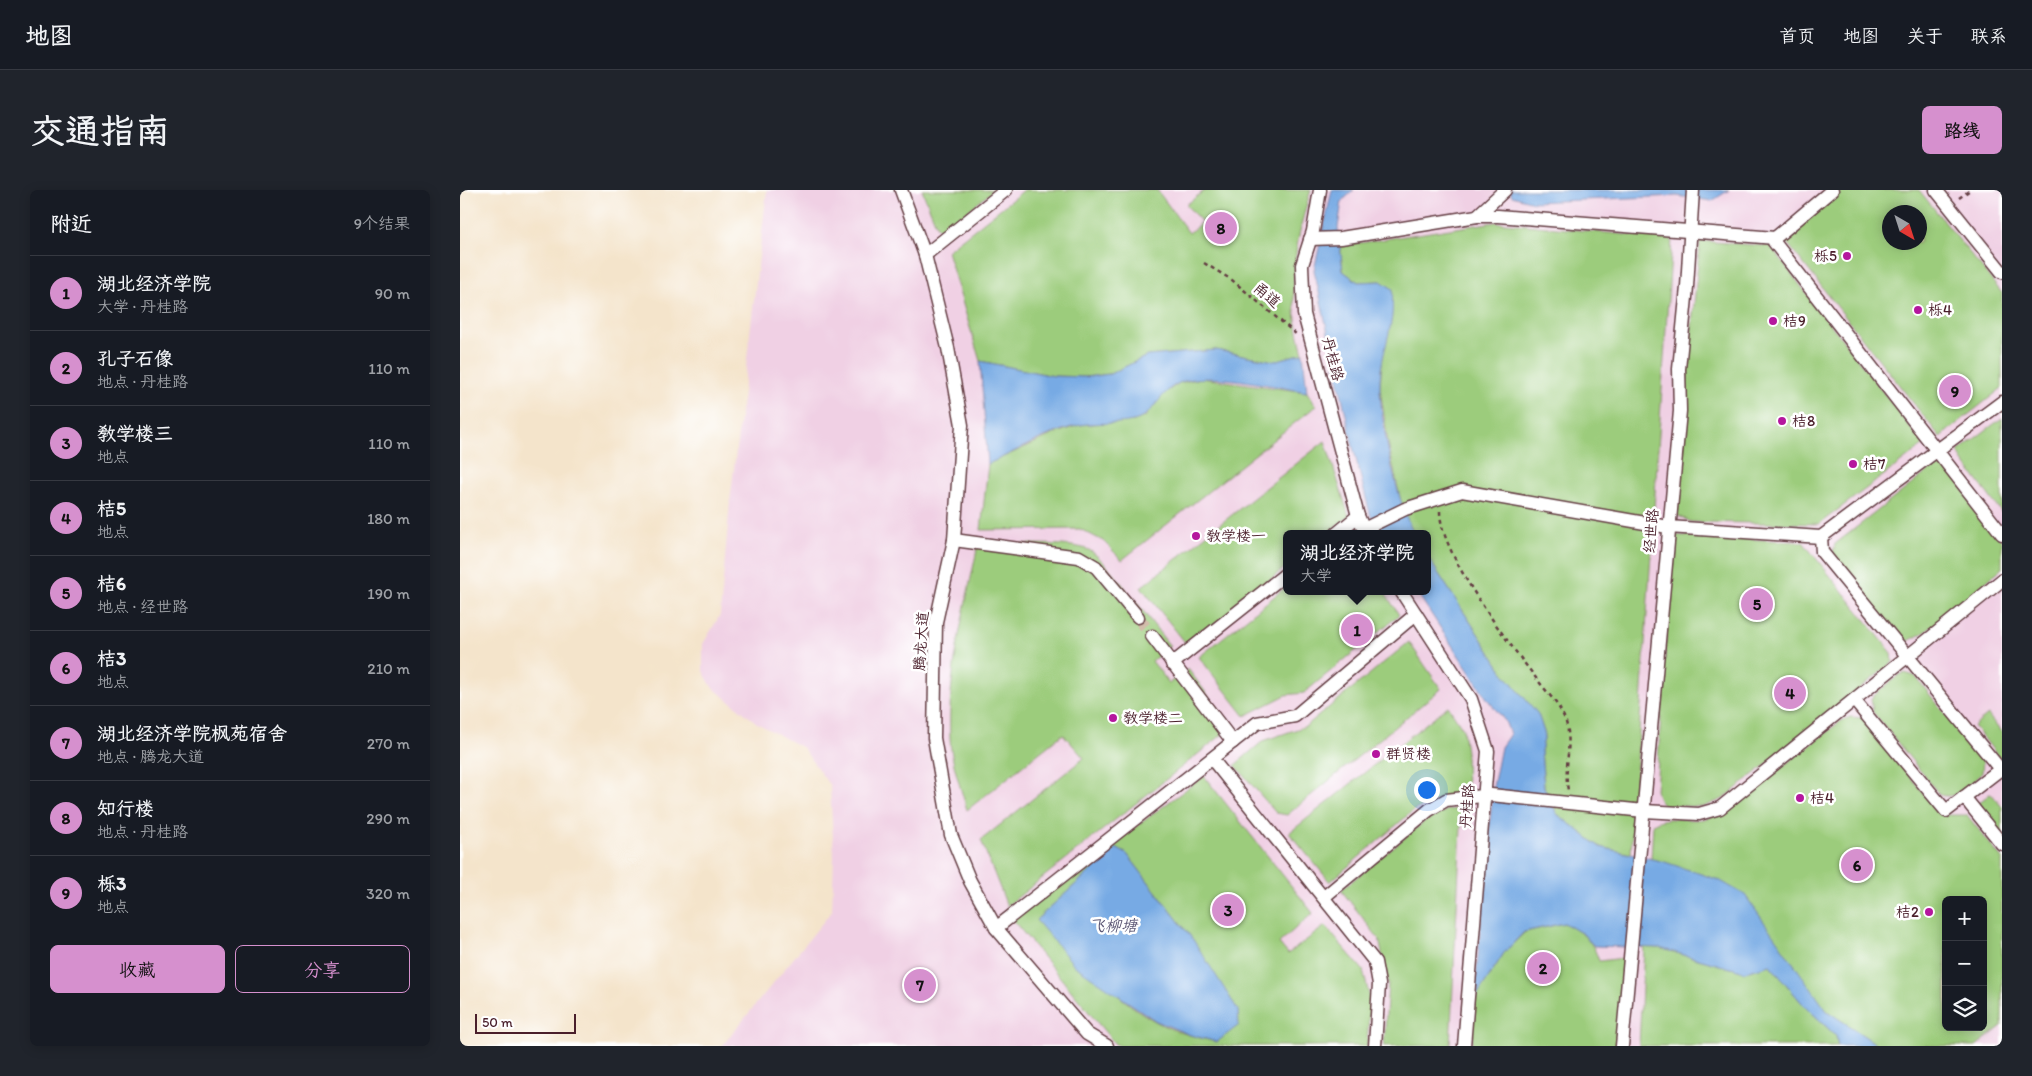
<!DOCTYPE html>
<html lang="zh">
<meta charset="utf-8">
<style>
:root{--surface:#171b24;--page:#20242c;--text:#f1f3f6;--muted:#9ea1a6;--line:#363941;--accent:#d690ce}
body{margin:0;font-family:Itim,"LXGW WenKai TC",sans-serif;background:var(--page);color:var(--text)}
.controls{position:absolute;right:15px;bottom:15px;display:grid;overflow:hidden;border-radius:8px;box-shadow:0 2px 12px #0003}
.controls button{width:45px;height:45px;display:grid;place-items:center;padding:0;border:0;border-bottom:1px solid var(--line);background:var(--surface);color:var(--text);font:25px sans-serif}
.compass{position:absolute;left:1422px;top:15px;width:45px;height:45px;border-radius:50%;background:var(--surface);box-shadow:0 2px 12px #0003;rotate:141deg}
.scale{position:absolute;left:15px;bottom:12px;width:101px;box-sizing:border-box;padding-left:5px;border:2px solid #4a1f2b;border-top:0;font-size:14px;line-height:18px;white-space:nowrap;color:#4a1f2b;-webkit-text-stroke:4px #fff;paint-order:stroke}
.you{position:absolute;left:966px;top:599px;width:18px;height:18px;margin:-12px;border:4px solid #fff;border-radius:50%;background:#1a73e8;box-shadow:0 0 0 8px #1a73e833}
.badge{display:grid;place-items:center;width:32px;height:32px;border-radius:50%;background:var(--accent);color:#111;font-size:16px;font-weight:700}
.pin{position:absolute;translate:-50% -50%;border:2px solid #fff;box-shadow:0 1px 5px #0006}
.popup{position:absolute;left:823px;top:340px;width:148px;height:65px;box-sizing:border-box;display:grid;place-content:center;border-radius:8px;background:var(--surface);filter:drop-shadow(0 1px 4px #0005);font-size:16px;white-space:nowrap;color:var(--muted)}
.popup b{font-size:19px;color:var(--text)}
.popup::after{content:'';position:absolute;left:50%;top:100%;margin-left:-10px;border:10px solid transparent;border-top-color:var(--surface)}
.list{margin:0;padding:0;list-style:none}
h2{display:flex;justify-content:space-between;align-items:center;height:65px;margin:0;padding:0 20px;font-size:21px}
h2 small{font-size:16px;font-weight:400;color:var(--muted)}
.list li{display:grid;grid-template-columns:32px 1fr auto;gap:15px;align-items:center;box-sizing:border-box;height:75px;padding:0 20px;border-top:1px solid var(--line)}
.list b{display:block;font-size:19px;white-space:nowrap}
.list p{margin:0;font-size:16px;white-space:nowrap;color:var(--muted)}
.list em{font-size:16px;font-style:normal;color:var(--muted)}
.actions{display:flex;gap:10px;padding:15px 20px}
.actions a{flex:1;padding:11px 0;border:1px solid var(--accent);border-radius:8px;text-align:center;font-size:18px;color:var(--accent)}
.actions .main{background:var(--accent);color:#111}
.icon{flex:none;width:28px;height:28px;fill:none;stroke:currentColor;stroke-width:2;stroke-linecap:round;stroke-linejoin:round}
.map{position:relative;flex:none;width:1542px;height:856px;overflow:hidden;border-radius:8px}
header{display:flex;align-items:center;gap:30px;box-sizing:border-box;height:70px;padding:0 25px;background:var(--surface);border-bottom:1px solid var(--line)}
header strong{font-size:24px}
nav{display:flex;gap:28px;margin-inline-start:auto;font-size:18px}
.intro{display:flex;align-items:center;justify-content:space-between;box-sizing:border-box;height:120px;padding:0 30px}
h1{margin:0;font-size:35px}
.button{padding:12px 22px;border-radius:8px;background:var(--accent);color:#111;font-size:18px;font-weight:700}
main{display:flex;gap:30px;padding:0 30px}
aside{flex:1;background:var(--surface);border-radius:8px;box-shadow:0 2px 12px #0003}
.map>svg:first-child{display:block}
.built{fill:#f0d0e4;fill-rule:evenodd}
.green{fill:#9ccc7b;stroke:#737653;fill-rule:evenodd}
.water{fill:#77aae4;stroke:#606488}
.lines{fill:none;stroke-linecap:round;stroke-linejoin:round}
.minor-tunnel{stroke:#d2bdab;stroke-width:12;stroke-dasharray:12 6;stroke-linecap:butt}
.minor-casing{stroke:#643d43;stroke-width:15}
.path{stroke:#643d43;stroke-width:2.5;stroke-dasharray:4 4;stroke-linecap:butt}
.minor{stroke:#fff;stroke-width:12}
.poi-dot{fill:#b5179e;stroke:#fff;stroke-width:2}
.labels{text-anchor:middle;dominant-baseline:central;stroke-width:5;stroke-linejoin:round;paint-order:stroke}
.poi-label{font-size:15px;fill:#4a1f2b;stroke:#fff;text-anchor:start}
.street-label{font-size:15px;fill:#4a1f2b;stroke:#fff}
.water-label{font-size:16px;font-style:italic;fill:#5c5775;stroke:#fff}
</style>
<header>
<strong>地图</strong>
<nav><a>首页</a><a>地图</a><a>关于</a><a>联系</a></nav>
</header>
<div class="intro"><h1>交通指南</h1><a class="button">路线</a></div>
<main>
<aside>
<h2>附近<small>9个结果</small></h2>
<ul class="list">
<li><span class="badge">1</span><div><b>湖北经济学院</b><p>大学 · 丹桂路</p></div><em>90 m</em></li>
<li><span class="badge">2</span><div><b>孔子石像</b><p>地点 · 丹桂路</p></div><em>110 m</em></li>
<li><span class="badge">3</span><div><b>教学楼三</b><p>地点</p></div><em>110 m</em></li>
<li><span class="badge">4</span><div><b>桔5</b><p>地点</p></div><em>180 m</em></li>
<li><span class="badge">5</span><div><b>桔6</b><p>地点 · 经世路</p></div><em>190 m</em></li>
<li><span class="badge">6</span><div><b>桔3</b><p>地点</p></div><em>210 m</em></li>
<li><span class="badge">7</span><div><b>湖北经济学院枫苑宿舍</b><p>地点 · 腾龙大道</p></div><em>270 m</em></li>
<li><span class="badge">8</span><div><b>知行楼</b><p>地点 · 丹桂路</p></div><em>290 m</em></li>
<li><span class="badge">9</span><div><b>栎3</b><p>地点</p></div><em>320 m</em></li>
</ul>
<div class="actions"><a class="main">收藏</a><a>分享</a></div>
</aside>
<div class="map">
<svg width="1542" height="856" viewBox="0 0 1542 856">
<rect width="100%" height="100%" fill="#fff"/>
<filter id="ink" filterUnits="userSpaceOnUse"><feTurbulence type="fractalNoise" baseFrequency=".02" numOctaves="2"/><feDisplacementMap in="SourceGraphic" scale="10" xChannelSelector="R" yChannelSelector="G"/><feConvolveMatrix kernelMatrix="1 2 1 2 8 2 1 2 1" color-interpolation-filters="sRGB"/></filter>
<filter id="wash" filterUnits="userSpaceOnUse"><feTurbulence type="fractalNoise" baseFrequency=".0096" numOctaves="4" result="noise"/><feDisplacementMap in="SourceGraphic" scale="20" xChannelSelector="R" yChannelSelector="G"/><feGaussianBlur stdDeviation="1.12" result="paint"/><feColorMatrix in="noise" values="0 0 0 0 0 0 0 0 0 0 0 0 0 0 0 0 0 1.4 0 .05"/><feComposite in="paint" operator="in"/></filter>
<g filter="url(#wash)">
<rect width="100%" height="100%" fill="#f4e4cb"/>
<!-- built -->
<path class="built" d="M307,0H1542V856H262L372,721L374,667L370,596L343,558L297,533L252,497L243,481V454L260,425L270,312ZM1430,22H1460V52H1430ZM827,344H967V401H827ZM1486,710H1523V837H1486Z"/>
<!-- green -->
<g class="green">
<polygon points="462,0 534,0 482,42 477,37"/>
<path d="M564,0H697L729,43L742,32L726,15L745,0H851C833,57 827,105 843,163L814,171L756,160L687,166L650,184L625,187L594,186L520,171L487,61Z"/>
<path d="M1382,0H1459L1542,103V198L1480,247L1324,49ZM1430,22H1460V52H1430Z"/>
<polygon points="1035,32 1212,49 1171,664 1140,657 1097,624 1084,597 1081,561 1085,545 1078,525 1045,485 967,366 967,344 954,344 944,326 928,253 920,198 922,169 921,91 898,92 883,81 880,56"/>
<polygon points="1240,51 1310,56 1464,255 1359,334 1231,332 1214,324"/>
<polygon points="741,188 847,202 856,216 662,370 643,351 620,339 521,340 528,274 594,244 619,235 674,231 686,226 699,207 719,193"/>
<polygon points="1542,228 1542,323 1502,270 1498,261"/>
<polygon points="865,251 889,326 867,344 827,344 827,376 728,456 681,397"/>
<path d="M1481,276L1488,278L1542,351V378C1519,397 1469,446 1442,453L1372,366L1375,354L1471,279Z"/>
<polygon points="1213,345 1343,352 1432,463 1433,472 1263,609 1243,617 1203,615 1199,610 1196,601"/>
<path d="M518,355C543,355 609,351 629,360C646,368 695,438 710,456L692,471L709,493L728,479L772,537L547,716L521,650L624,568L603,544L507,620C501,598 491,572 490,549C487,484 505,418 518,355Z"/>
<polygon points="827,396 827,401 924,401 939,425 844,503 826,505 785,526 739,467"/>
<polygon points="949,452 981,499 827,625 816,623 775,575 803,551 846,536"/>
<path d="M1445,483L1455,486L1523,571L1522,583C1510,594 1495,612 1479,604L1413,522L1411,508L1439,485Z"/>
<polygon points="988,516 1003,539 1006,562 1007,604 983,608 954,620 870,692 829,643"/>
<polygon points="1528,525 1542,543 1542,571 1514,536"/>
<path d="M1390,527L1403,528L1481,625H1507L1542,669V836L1516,856H1419L1367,821L1259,690L1191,669L1193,634C1208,624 1227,632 1243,629C1254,627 1263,622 1272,616L1381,531ZM1486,710H1523V837H1486Z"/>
<path d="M744,586L853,723L819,753L828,764L865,736L903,780L910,809L907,856H660L655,854L552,729ZM656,658L667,664L734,751L757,852C736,847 714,842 695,831C651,806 614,764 576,730Z"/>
<polygon points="1531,603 1542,617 1542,645 1517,614"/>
<polygon points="1002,618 990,856 924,856 928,793 919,749 881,700 965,631 987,620"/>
<path d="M1104,733C1124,744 1132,749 1139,771L1164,768L1156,856H1012L1014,810L1044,763L1065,742Z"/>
<polygon points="1184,757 1199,758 1285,782 1310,775 1342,813 1376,846 1378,856 1179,856"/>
</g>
<!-- water -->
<g class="water">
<path d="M872,0H894L882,11L878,38L883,81L898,92L921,91L933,99C932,108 933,117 932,126C929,150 919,173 920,198C921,235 937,312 954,344H919L910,324L893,257L854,80Z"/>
<polygon points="1049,0 1269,0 1252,11 1217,6 1073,12 1052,6"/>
<path d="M756,160L814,171L843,163L847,202C815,197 747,180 719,193C700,201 692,228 673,231C656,235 637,232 620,235C588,242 557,261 528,274L520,171L594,186L625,187L650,184L687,166Z"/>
<polygon points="967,366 1045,485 1078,524 1085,545 1081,561 1084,597 1097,624 1140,657 1205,672 1259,690 1285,705 1367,821 1419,856 1378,856 1376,846 1342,813 1310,775 1285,782 1199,758 1134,756 1123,744 1104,733 1064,742 1044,763 1014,810 1033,597 1041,557 1050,544 1045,531 1028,510 956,401 967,401"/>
<polygon points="656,658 667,664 734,751 778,820 779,835 757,852 730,845 696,831 615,776 576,730"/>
</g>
</g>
<g filter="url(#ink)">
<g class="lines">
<!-- minor-tunnel -->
<polyline class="minor-tunnel" points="678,427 692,446"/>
<!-- minor casing -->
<g class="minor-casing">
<g id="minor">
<polyline points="441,0 465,65 488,158 502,235 494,350 476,432 474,548 491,645 510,691 536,738 627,844 647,856"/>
<polyline points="860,0 853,41 842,75 844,124 898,326 906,344"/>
<polyline points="1476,0 1542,82"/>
<polyline points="1017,26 1045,0"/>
<polyline points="1315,48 1314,52 1542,344"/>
<polyline points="850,49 881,48 1017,26 1038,26 1315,48 1372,0"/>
<polyline points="465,65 546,0"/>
<polyline points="904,339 945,319 1002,301 1208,337 1361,347 1542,212"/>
<polyline points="876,344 898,326"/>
<polyline points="1361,347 1362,362 1540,579"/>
<polyline points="494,350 619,367 636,377 678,427"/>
<polyline points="941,401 1011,509 1028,561 1004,856"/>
<polyline points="692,446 773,552"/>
<polyline points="712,474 827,383"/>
<polyline points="1394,510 1486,621 1542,578"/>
<polyline points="752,569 915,772 919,794 915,856"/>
<polyline points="1504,607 1542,654"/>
<polyline points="864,707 969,620 986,610 1031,605 1184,621 1239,624 1260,618 1542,390"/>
<polyline points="536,738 797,533 835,526 956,424"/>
<polyline points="1162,856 1220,221 1219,179 1227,97 1233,0"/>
</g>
</g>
<!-- path -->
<g class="path">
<polyline points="1499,8 1510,0"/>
<polyline points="744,73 772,90 836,144"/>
<path d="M980,321C980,365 1048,452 1076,488C1085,500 1097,512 1103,525C1115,548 1103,575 1108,600"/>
</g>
<!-- minor -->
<use href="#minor" class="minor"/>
</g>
</g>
<!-- markers -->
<g class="poi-dot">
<circle cx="1387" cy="66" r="5"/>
<circle cx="1458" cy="120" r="5"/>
<circle cx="1313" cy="131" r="5"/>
<circle cx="1322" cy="231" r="5"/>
<circle cx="1393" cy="274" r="5"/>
<circle cx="736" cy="346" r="5"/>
<circle cx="653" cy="528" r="5"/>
<circle cx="916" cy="564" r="5"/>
<circle cx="1340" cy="608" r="5"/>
<circle cx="1469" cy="722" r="5"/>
</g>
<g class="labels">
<!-- poi labels -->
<g class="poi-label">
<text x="1377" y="66" text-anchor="end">栎5</text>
<text x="1468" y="120">栎4</text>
<text x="1323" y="131">桔9</text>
<text x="1332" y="231">桔8</text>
<text x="1403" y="274">桔7</text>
<text x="746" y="346">教学楼一</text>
<text x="663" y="528">教学楼二</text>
<text x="926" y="564">群贤楼</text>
<text x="1350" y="608">桔4</text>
<text x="1459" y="722" text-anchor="end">桔2</text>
</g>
<!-- street labels -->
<g class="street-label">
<text transform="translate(807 105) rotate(40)">甬道</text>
<text transform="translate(873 169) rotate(75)">丹桂路</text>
<text transform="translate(1191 341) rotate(-85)">经世路</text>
<text transform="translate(461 451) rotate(-86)">腾龙大道</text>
<text transform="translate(1007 616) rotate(-85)">丹桂路</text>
</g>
<!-- water labels -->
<g class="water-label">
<text x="653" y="735">飞柳塘</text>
</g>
</g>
</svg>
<div class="controls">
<button>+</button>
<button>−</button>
<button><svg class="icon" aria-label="layers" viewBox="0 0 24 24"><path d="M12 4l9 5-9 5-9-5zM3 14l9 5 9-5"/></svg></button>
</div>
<svg class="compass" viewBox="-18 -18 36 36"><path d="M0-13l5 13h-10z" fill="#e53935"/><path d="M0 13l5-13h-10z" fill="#9ea1a6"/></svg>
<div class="scale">50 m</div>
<div class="you"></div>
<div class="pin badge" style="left:897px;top:440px">1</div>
<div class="popup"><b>湖北经济学院</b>大学</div>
<div class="pin badge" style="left:1083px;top:778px">2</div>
<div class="pin badge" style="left:768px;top:720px">3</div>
<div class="pin badge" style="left:1330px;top:503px">4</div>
<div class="pin badge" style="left:1297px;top:414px">5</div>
<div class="pin badge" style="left:1397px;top:675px">6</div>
<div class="pin badge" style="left:460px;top:795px">7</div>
<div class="pin badge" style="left:761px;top:38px">8</div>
<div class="pin badge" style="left:1495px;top:201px">9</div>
</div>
</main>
